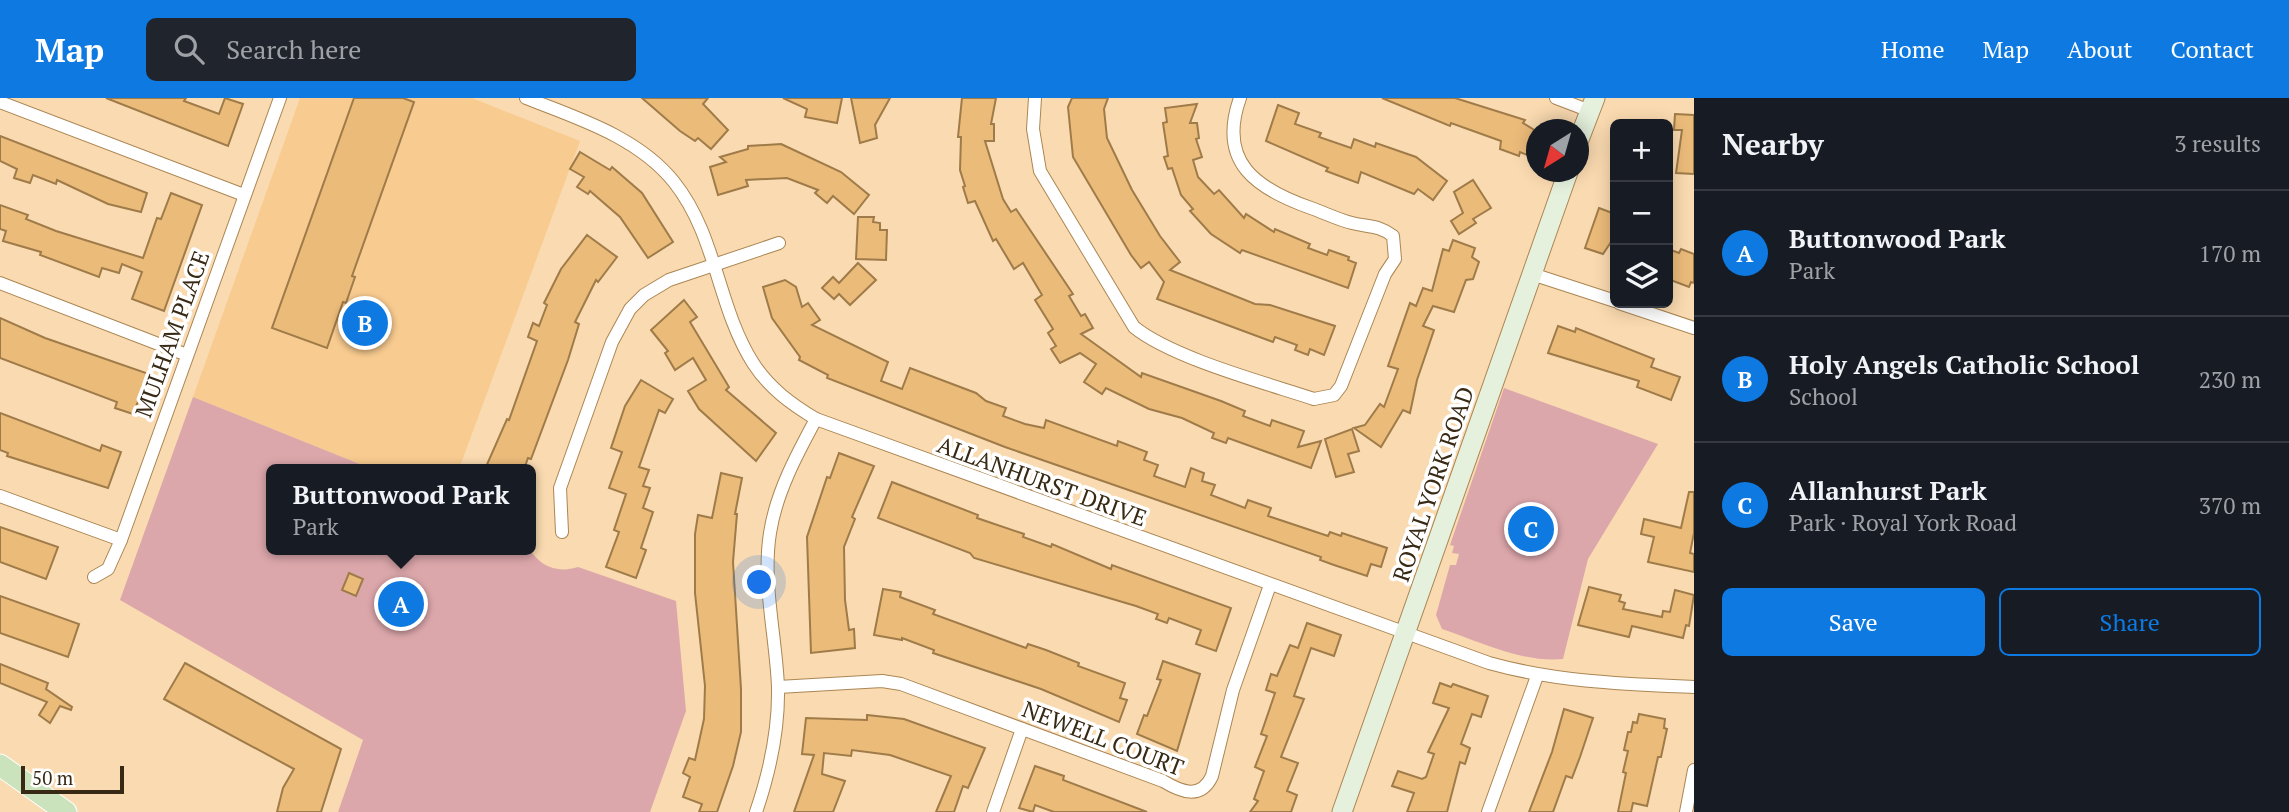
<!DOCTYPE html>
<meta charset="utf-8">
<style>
:root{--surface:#171b24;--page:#20242c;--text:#f1f3f6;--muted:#9ea1a6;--line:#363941;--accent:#0d79e1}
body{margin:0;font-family:"PT Serif",serif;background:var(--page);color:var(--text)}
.controls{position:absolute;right:21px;top:21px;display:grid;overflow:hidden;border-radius:10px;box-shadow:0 4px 18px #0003}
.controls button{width:63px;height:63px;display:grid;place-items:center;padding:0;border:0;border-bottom:2px solid var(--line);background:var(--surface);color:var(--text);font:35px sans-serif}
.compass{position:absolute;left:1526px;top:21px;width:63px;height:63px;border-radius:50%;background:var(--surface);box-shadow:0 4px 18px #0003;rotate:217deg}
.scale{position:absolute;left:21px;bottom:18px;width:103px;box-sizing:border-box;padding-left:7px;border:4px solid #382914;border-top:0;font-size:19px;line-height:24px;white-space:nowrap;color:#382914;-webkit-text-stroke:5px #fff;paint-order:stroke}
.you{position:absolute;left:760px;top:485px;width:24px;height:24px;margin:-18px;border:5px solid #fff;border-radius:50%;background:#1a73e8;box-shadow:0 0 0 10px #1a73e833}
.badge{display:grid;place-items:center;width:46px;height:46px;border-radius:50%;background:var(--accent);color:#fff;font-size:23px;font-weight:700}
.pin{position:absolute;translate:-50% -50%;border:4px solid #fff;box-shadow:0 2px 7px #0006}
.popup{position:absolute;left:266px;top:366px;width:270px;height:91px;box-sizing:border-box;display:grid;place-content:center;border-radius:10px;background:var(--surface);filter:drop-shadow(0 2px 5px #0005);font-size:23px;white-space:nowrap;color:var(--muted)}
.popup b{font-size:26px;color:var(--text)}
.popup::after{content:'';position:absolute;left:50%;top:100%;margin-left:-14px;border:14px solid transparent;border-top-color:var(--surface)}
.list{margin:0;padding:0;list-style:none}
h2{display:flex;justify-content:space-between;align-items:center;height:91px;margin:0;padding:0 28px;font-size:30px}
h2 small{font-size:23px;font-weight:400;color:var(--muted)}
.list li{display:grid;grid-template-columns:46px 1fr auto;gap:21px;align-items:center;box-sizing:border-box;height:126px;padding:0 28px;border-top:2px solid var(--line)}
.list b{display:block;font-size:26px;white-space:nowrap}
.list p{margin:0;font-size:23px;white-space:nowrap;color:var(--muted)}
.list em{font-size:23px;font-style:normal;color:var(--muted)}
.actions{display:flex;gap:14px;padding:21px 28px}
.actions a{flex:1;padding:16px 0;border:2px solid var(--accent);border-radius:10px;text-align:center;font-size:24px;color:var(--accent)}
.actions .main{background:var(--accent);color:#fff}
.icon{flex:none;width:38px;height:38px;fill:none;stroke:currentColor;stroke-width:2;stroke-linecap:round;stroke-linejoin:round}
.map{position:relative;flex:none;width:1694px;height:714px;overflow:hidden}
header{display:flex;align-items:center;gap:42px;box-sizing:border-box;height:98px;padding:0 35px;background:var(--accent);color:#fff}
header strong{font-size:33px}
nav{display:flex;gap:38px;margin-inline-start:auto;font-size:24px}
.search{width:490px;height:63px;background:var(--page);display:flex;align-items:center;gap:18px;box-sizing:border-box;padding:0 24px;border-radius:10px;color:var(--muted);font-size:26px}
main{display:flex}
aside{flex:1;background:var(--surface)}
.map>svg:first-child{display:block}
.built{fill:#f8cb90}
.green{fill:#dca7ab}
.building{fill:#ebbb7a;stroke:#9f7b49;stroke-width:2}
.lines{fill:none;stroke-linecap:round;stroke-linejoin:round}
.minor-casing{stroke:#ab8654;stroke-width:14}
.secondary-casing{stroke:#ab8654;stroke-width:21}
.primary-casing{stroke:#fff;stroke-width:23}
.minor{stroke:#fff;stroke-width:12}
.secondary{stroke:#e5f1dd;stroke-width:19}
.primary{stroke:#cbe3bc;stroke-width:21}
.labels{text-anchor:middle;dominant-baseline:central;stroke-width:7;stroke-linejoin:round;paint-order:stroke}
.street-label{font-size:23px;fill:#382914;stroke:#fff}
</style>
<header>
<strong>Map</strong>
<div class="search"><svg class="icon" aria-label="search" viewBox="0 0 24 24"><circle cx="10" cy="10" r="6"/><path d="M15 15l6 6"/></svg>Search here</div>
<nav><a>Home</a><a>Map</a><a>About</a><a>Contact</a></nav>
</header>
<main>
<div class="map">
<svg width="1694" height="714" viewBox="0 0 1694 714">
<rect width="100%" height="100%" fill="#fadab0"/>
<!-- built -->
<polygon class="built" points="300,0 472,0 580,43 459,371 372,371 193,299"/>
<!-- green -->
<g class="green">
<path d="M1504,290L1658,346L1588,461L1563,561C1523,565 1480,544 1442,531L1436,517L1450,467H1456L1459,456L1452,455L1454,448L1450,447Z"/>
<path d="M193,299L372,371H272V452H530C542,470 559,475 578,469L676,503L686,613L650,714H338L363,642L120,502Z"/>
</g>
<!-- building -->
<g class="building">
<polygon points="106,0 186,0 184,3 219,16 225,0 243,6 228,48"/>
<polygon points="354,0 403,0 414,4 352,178 355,179 346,205 343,204 327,250 272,230"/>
<polygon points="642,0 708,0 703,6 728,32 711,51 698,40 695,43 680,33"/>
<polygon points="783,0 842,0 837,25 805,19 807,11"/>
<polygon points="851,0 890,0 875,27 877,40 860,45"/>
<polygon points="962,0 996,0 991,26 994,26 994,43 985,43 1003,101 1011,114 1016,111 1073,196 1069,198 1081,218 1085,216 1093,230 1081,236 1141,279 1142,275 1221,303 1245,313 1243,318 1270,328 1272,322 1304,333 1298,349 1321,343 1311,370 1228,340 1226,345 1212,340 1214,335 1182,320 1149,311 1106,290 1102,296 1084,284 1096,266 1080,255 1060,265 1051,251 1056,248 1048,235 1053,231 1035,202 1042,197 1023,165 1014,171 996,141 993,143 975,103 968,105 963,89 965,88 960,72 961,39 958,39"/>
<polygon points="1072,0 1108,0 1104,11 1107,40 1132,92 1160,138 1180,164 1170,172 1255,206 1270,207 1335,228 1324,257 1310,251 1308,257 1295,252 1297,247 1275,239 1273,244 1157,201 1164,184 1149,164 1141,170 1131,157 1073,59 1068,9"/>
<polygon points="1382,0 1455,0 1525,22 1523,25 1536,33 1536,45 1532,59 1520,54 1519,58 1500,51 1501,43 1451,25 1450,28"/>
<polygon points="1197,6 1190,25 1197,25 1199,40 1196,41 1202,59 1193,62 1198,79 1214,96 1219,92 1244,120 1246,116 1274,134 1275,131 1310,146 1308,150 1327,157 1329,152 1349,159 1348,162 1356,165 1348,190 1242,152 1240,155 1211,136 1190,113 1193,111 1181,97 1172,70 1168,71 1164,59 1168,58 1163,25 1167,24 1165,10"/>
<polygon points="1278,7 1299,15 1295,26 1321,35 1319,39 1351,50 1354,41 1375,49 1376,45 1416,59 1447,83 1433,102 1418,91 1414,96 1361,74 1358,85 1326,73 1328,70 1266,43"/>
<polygon points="1675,16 1694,17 1694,76 1676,75 1682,32 1674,32"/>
<polygon points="0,38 147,95 141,114 108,106 57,82 56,86 33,77 30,85 14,80 17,71 0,63"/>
<polygon points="781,46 841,74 869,97 854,116 833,98 827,105 815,95 818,92 787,80 746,82 748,88 718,97 710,69 726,64 720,59 748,51 748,48"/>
<polygon points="580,54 610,72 612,69 642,95 673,144 648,160 620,119 590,93 588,96 577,89 584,79 570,71"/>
<polygon points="1473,82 1491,110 1473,121 1476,125 1459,136 1451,123 1463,115 1454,94"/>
<polygon points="171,95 202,107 164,213 132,201 142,174 122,166 119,175 102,170 99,179 40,157 41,154 3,143 6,133 0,131 0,107 28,117 26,121 56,133 143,160 157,120 161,121"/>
<polygon points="1599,110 1615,116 1615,138 1603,156 1585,150"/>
<polygon points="858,119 874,119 873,124 880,125 880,132 887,132 886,162 856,161"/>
<polygon points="587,137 617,159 598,184 596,182 575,224 579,226 568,262 531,361 528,360 524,371 485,371 507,321 509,322 537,243 528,239 533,225 539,228 547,207 544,205 561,171"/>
<polygon points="1453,142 1475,150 1472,159 1479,164 1473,181 1466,182 1454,214 1433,208 1423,228 1434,232 1417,282 1410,315 1403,312 1381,349 1354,330 1365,327 1380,306 1384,309 1398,271 1388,268 1410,205 1416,208 1423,190 1432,193 1443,151 1449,153"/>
<polygon points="1668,151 1679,155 1681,151 1694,156 1694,185 1691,184 1689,189 1668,181"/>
<polygon points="858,165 876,182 850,207 839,196 834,201 822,190 833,179 839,185"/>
<polygon points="785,182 796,189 802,209 808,205 820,222 812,227 888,264 881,283 902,291 910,270 976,295 986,303 1006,310 1003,318 1025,326 1044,330 1046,322 1117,348 1118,343 1147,354 1144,362 1158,367 1154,378 1185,389 1191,370 1204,375 1202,383 1215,387 1211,397 1245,410 1248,402 1271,410 1268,418 1328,438 1330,434 1341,438 1342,435 1387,450 1381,469 1371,466 1367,478 1334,467 1320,462 1321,459 1005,349 827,280 828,277 799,262 800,259 772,220 763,189"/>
<polygon points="684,202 697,219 690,224 729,289 726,292 776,335 756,363 699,311 688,293 706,282 693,260 675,272 665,255 668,253 651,232"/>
<polygon points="0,220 45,240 149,276 133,316 115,310 117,304 0,260"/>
<polygon points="1558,228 1575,234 1576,230 1654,261 1651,269 1680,279 1671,302 1637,289 1639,283 1548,255"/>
<polygon points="641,282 673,301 665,315 659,312 639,369 649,372 643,388 650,390 643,410 653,414 641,450 646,452 636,480 606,469 619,434 614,432 626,396 609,390 622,354 611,350 625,308"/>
<polygon points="0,315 100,353 102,347 121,354 108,390 7,358 8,355 0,352"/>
<polygon points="1352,331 1359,353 1348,356 1354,374 1336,379 1325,341"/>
<polygon points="839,355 874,368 852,419 855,421 844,449 845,502 849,532 854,531 855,550 811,555 807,439 827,379 830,380"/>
<polygon points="721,375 742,380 735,416 737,416 733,464 741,591 741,634 733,668 717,714 699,714 702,706 683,699 690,679 683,675 689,660 695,662 704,621 705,588 695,495 695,436 698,417 712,420"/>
<polygon points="892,384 978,417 977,420 1024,436 1023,439 1051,449 1052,446 1111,471 1112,467 1231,510 1216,553 1196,546 1201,532 1169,520 1167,525 1156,521 1158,516 1136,508 974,460 970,455 878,420"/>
<polygon points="1689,394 1694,394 1694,435 1690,455 1694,456 1694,474 1648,464 1654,439 1641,436 1644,421 1681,430"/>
<polygon points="0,429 58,449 46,481 0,464"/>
<polygon points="349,475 363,481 356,498 342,492"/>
<polygon points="1589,489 1621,497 1619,503 1625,505 1623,511 1662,519 1663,513 1670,514 1675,492 1694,497 1689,528 1686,527 1683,540 1632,528 1629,539 1578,527"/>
<polygon points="883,491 901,494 900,499 935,512 933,516 1026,550 1028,546 1046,552 1079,565 1078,568 1125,585 1120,600 1127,602 1119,624 1041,591 933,555 934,552 902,540 902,542 874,537"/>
<polygon points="0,498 79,526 68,559 0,535"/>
<polygon points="1307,525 1341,537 1334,558 1311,550 1294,598 1304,601 1281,659 1298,665 1287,693 1297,697 1291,714 1250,714 1258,703 1254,701 1264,673 1255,669 1267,638 1261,636 1275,595 1266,592 1271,576 1277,578 1290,547 1298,550"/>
<polygon points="1163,563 1200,576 1177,653 1137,636 1144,617 1147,618 1161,582 1157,581"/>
<polygon points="185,565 341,651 321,714 277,714 283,690 294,671 164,601"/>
<polygon points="0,566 48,585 46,591 72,609 71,612 60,608 50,625 39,617 47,604 0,585"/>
<polygon points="1440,585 1451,589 1453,586 1488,598 1481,619 1472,616 1461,646 1470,650 1465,666 1460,664 1447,714 1407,714 1414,695 1392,688 1398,673 1422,681 1426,679 1434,656 1428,654 1449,610 1433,605"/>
<polygon points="1564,611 1593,620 1580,659 1572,680 1566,678 1553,714 1529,714 1552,654"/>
<polygon points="1639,616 1665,621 1664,630 1667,631 1661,659 1658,659 1647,708 1633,705 1631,714 1618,714 1626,675 1623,674 1628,653 1624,652 1628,634 1631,634 1633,624 1637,625"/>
<polygon points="867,617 904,621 985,650 968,690 963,688 954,714 936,714 951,678 890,657 852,652 851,658 824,655 822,676 845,683 833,714 794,714 814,657 802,656 806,620 867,622"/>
<polygon points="1035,668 1064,678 1063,682 1147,714 1054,714 1035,707 1033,714 1019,710"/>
</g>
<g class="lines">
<!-- minor casing -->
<g class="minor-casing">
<g id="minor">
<path d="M526,0C577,20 638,39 674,84C717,138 717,208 753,265C769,290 791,306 816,321L1489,565C1557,584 1624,586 1694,589"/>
<path d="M1035,0L1033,31L1040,73L1134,229C1172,260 1266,285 1314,301L1334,297L1341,288L1385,176L1395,161L1393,138C1379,127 1368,129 1352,125C1339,122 1325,115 1311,110C1257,91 1217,65 1240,0"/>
<polyline points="1556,0 1590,13"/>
<polyline points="0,4 244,97"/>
<polyline points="1532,176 1615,203"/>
<polyline points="0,185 187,257"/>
<polyline points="1619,205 1694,230"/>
<polyline points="0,398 121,442"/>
<polyline points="562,434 560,390 612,244 630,211 644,197 669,182 779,145"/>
<polyline points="94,479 108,471 121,442 280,0"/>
<path d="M778,589L882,583L901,586L1163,683C1181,694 1201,702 1212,678L1233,592L1270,487"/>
<path d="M756,714C770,673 779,633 778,589C776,538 762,485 770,435C776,395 797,356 816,321"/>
<polyline points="993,714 1022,631"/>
<polyline points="1488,714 1537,578"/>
<polyline points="1686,714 1694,672"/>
</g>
</g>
<!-- secondary casing -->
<g class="secondary-casing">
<g id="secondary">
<polyline points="1578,44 1595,0"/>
<polyline points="1342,714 1568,74"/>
</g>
</g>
<!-- primary casing -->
<g class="primary-casing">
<polyline id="primary" points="0,667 66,714"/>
</g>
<!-- minor -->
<use href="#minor" class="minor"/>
<!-- secondary -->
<use href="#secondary" class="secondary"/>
<!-- primary -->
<use href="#primary" class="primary"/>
</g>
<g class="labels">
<!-- street labels -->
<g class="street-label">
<text transform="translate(172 236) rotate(-70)">MULHAM PLACE</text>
<text transform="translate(1042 383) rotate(20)">ALLANHURST DRIVE</text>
<text transform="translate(1433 386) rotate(-71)">ROYAL YORK ROAD</text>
<text transform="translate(1103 640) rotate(21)">NEWELL COURT</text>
</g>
</g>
</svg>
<div class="controls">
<button>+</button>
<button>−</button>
<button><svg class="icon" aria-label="layers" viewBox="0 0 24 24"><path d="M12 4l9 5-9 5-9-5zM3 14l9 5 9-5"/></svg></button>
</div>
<svg class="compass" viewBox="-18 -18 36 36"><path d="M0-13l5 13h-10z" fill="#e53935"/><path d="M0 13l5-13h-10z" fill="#9ea1a6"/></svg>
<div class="scale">50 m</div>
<div class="you"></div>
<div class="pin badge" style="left:401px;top:506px">A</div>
<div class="popup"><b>Buttonwood Park</b>Park</div>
<div class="pin badge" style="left:365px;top:225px">B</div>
<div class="pin badge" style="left:1531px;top:431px">C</div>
</div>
<aside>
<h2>Nearby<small>3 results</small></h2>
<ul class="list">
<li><span class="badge">A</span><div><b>Buttonwood Park</b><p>Park</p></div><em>170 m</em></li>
<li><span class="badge">B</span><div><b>Holy Angels Catholic School</b><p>School</p></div><em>230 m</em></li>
<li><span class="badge">C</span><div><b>Allanhurst Park</b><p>Park · Royal York Road</p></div><em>370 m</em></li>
</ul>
<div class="actions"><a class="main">Save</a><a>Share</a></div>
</aside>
</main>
